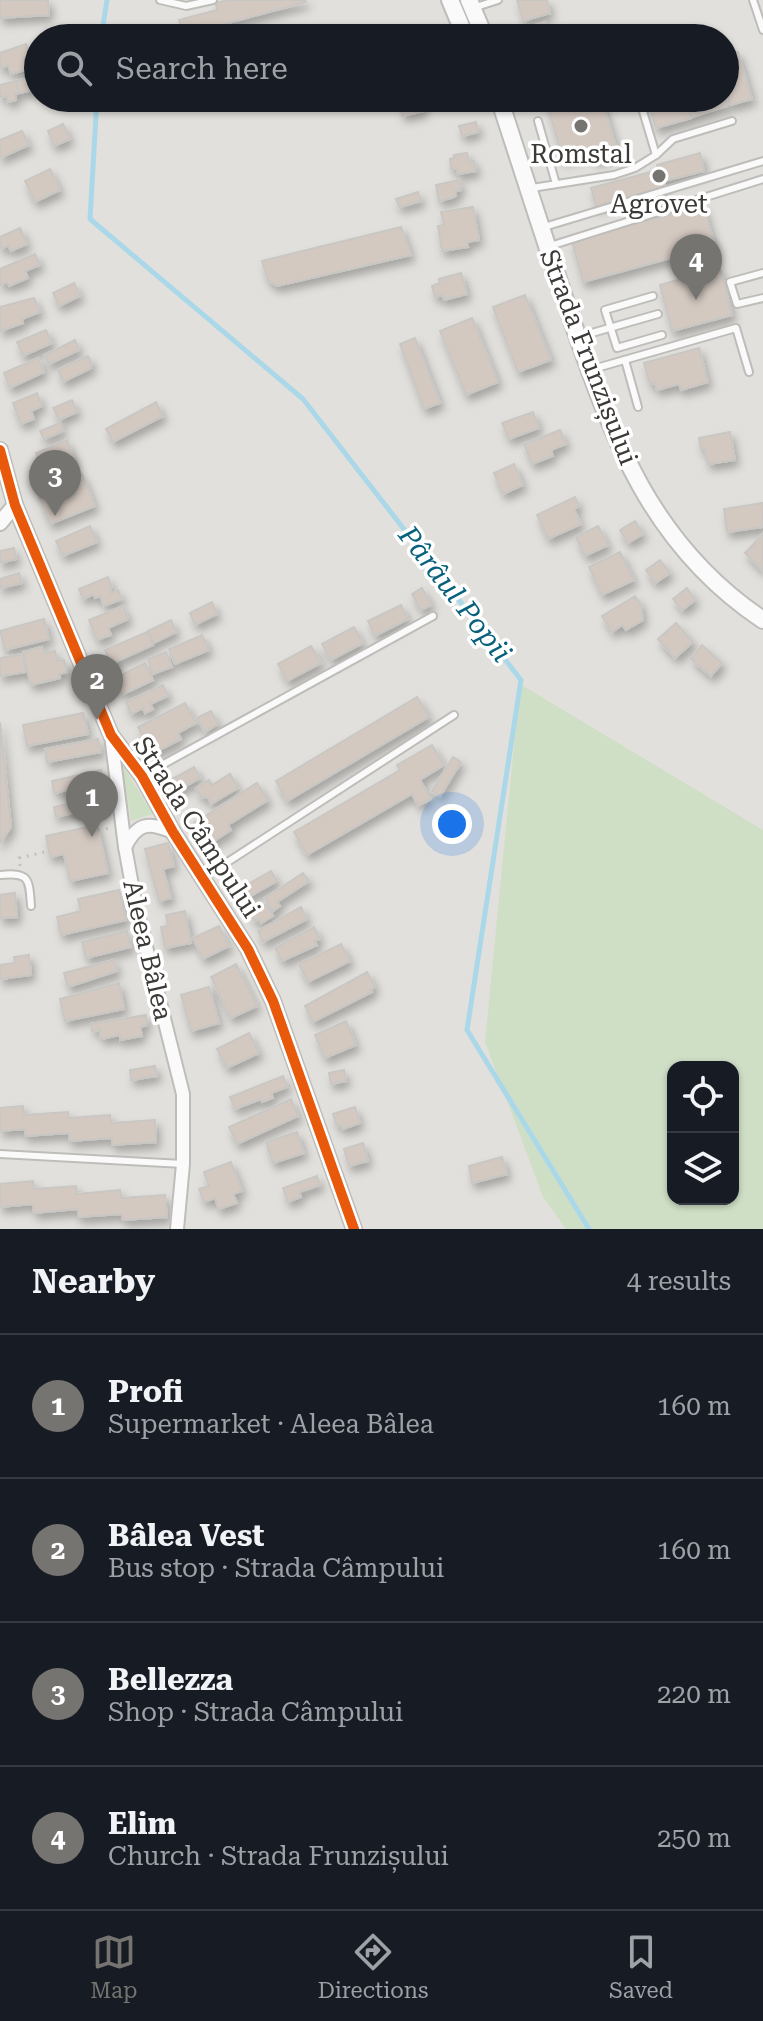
<!DOCTYPE html>
<meta charset="utf-8">
<style>
:root{--surface:#171b24;--page:#20242c;--text:#f1f3f6;--muted:#9ea1a6;--line:#363941;--accent:#757471}
body{margin:0;font-family:"Roboto Serif",serif;background:var(--page);color:var(--text)}
.controls{position:absolute;right:24px;bottom:24px;display:grid;overflow:hidden;border-radius:16px;box-shadow:0 2px 6px #0004}
.controls button{width:72px;height:72px;display:grid;place-items:center;padding:0;border:0;border-bottom:2px solid var(--line);background:var(--surface);color:var(--text);font:40px sans-serif}
.you{position:absolute;left:452px;top:824px;width:28px;height:28px;margin:-20px;border:6px solid #fff;border-radius:50%;background:#1a73e8;box-shadow:0 0 0 12px #1a73e833}
.badge{display:grid;place-items:center;width:52px;height:52px;border-radius:50%;background:var(--accent);color:#fff;font-size:26px;font-weight:700}
.pin{position:absolute;translate:-50% -66px;filter:drop-shadow(0 2px 4px #0008)}
.pin::after{content:'';position:absolute;top:42px;width:28px;height:24px;background:inherit;clip-path:polygon(0 0,100% 0,50% 100%)}
.list{margin:0;padding:0;list-style:none}
h2{display:flex;justify-content:space-between;align-items:center;height:104px;margin:0;padding:0 32px;font-size:34px}
h2 small{font-size:26px;font-weight:400;color:var(--muted)}
.list li{display:grid;grid-template-columns:52px 1fr auto;gap:24px;align-items:center;box-sizing:border-box;height:144px;padding:0 32px;border-top:2px solid var(--line)}
.list b{display:block;font-size:30px;white-space:nowrap}
.list p{margin:0;font-size:26px;white-space:nowrap;color:var(--muted)}
.list em{font-size:26px;font-style:normal;color:var(--muted)}
.icon{flex:none;width:44px;height:44px;fill:none;stroke:currentColor;stroke-width:2;stroke-linecap:round;stroke-linejoin:round}
.map{position:relative;flex:none;width:763px;height:1229px;overflow:hidden}
.search{position:absolute;background:var(--surface);box-shadow:0 2px 6px #0004;left:24px;right:24px;top:24px;height:88px;display:flex;align-items:center;gap:20px;box-sizing:border-box;padding:0 28px;border-radius:44px;color:var(--muted);font-size:30px}
.sheet{height:680px;background:var(--surface)}
nav{display:flex;justify-content:space-around;align-items:center;box-sizing:border-box;height:112px;border-top:2px solid var(--line);background:var(--surface);font-size:22px;color:var(--muted)}
nav a{display:grid;justify-items:center;gap:4px}
nav .on{color:var(--accent)}
.map>svg:first-child{display:block}
.green{fill:#cfdfc6;fill-rule:evenodd}
.lines{fill:none;stroke-linecap:round;stroke-linejoin:round}
.stream{stroke:#aad8e9;stroke-width:5}
.building{fill:#d4c9c1;stroke:#c9c7c4;stroke-width:2;filter:url(#shadow)}
.service-casing{stroke:#bebdba;stroke-width:10}
.minor-casing{stroke:#bebdba;stroke-width:16}
.tertiary-casing{stroke:#bebdba;stroke-width:18}
.secondary-casing{stroke:#bebdba;stroke-width:20}
.path{stroke:#c1c0c0;stroke-width:3;stroke-dasharray:2 6;stroke-linecap:butt}
.service{stroke:#fbfafa;stroke-width:6}
.minor{stroke:#fbfafa;stroke-width:12}
.tertiary{stroke:#fbfafa;stroke-width:14}
.secondary{stroke:#fbfafa;stroke-width:16}
.cycleway-casing{stroke:#fff;stroke-width:15}
.cycleway{stroke:#e8590c;stroke-width:10}
.poi-dot{fill:#757471;stroke:#fff;stroke-width:3}
.labels{text-anchor:middle;dominant-baseline:central;stroke-width:7;stroke-linejoin:round;paint-order:stroke}
.poi-label{font-size:26px;fill:#3b3a37;stroke:#fff}
.street-label{font-size:26px;fill:#3b3a37;stroke:#fff}
.water-label{font-size:28px;font-style:italic;fill:#08617c;stroke:#fff}
</style>
<div class="map">
<svg width="763" height="1229" viewBox="0 0 763 1229">
<defs>
<filter id="shadow"><feDropShadow dx="3.5" dy="6" stdDeviation="4" flood-color="#0004"/></filter>
</defs>
<rect width="100%" height="100%" fill="#e2e0dc"/>
<!-- green -->
<g class="green">
<path d="M520,684L763,830V1229H566L543,1197L485,1042ZM733,1067V1199H673V1067Z"/>
<polygon points="122,764 153,814 131,821"/>
</g>
<g class="lines">
<!-- stream -->
<g class="stream">
<polyline points="101,38 107,0"/>
<polyline points="97,98 90,219 303,399 521,680 467,1030 589,1229"/>
</g>
</g>
<!-- building -->
<g class="building">
<polygon points="0,0 48,0 49,15 0,18"/>
<polygon points="228,0 305,0 306,2 184,35 179,20 217,10 216,3"/>
<polygon points="517,0 547,0 550,13 523,21"/>
<polygon points="545,22 550,38 515,38 513,32"/>
<polygon points="26,44 30,56 25,58 28,69 11,74 8,65 0,68 0,53"/>
<polygon points="738,52 752,99 730,105 725,87 725,56"/>
<polygon points="30,78 33,90 19,93 16,81"/>
<polygon points="16,81 19,93 15,94 16,100 8,102 7,96 0,97 0,85"/>
<polygon points="555,98 601,98 618,153 594,160 591,151 563,159 546,101"/>
<polygon points="647,98 685,98 691,118 656,128"/>
<polygon points="687,98 725,98 727,106 692,117"/>
<polygon points="422,99 424,111 402,116 400,103"/>
<polygon points="476,122 478,132 462,136 459,126"/>
<polygon points="63,124 70,139 54,146 48,131"/>
<polygon points="22,131 29,145 0,158 0,140"/>
<polygon points="467,153 469,162 474,161 476,171 458,174 457,168 451,169 450,159 454,158 454,155"/>
<polygon points="700,153 704,171 664,181 666,188 596,206 591,188 658,170 657,165"/>
<polygon points="50,169 60,190 35,202 25,181"/>
<polygon points="459,180 461,190 455,191 456,196 451,198 439,201 436,185"/>
<polygon points="418,192 421,201 399,207 396,199"/>
<polygon points="703,205 715,246 583,282 572,241"/>
<polygon points="473,207 479,240 467,242 468,247 442,251 438,226 444,225 441,212"/>
<polygon points="401,227 411,255 277,286 268,280 262,261"/>
<polygon points="20,228 27,244 11,251 8,245 0,249 0,237"/>
<polygon points="35,254 40,265 25,271 28,278 9,286 7,282 0,285 0,269"/>
<polygon points="720,268 732,315 672,331 660,285"/>
<polygon points="461,273 467,294 444,300 442,295 435,297 432,286 440,283 439,279"/>
<polygon points="74,283 80,296 59,306 53,293"/>
<polygon points="525,295 551,360 518,372 493,307"/>
<polygon points="34,298 40,312 22,319 23,323 0,331 0,307"/>
<polygon points="472,318 498,382 466,395 440,331"/>
<polygon points="46,330 52,343 23,356 17,342"/>
<polygon points="415,338 440,403 424,409 400,344"/>
<polygon points="75,340 79,350 49,364 45,355"/>
<polygon points="699,348 708,382 681,390 679,384 657,390 655,383 650,384 644,363"/>
<polygon points="88,356 92,364 90,366 91,368 63,382 58,370"/>
<polygon points="38,358 44,372 10,388 4,373"/>
<polygon points="37,393 42,406 31,411 34,419 21,424 13,403"/>
<polygon points="72,400 77,412 59,420 53,408"/>
<polygon points="156,402 163,416 113,442 106,429"/>
<polygon points="533,412 539,428 509,439 502,423"/>
<polygon points="60,423 63,431 44,439 40,431"/>
<polygon points="560,430 566,444 551,450 553,456 532,464 524,444"/>
<polygon points="730,432 735,460 708,464 705,448 701,449 699,438"/>
<polygon points="67,440 74,459 44,471 36,453"/>
<polygon points="514,464 523,485 503,494 494,473"/>
<polygon points="82,474 95,506 50,524 37,492"/>
<polygon points="575,497 579,506 574,509 581,524 548,539 537,515"/>
<polygon points="763,503 763,527 727,532 724,509"/>
<polygon points="635,521 643,534 628,543 620,530"/>
<polygon points="90,526 97,542 63,556 56,541"/>
<polygon points="598,526 608,545 585,556 576,537"/>
<polygon points="763,534 763,571 745,553"/>
<polygon points="14,548 16,559 0,563 0,551"/>
<polygon points="620,552 634,580 602,595 589,567"/>
<polygon points="660,560 670,573 655,583 646,570"/>
<polygon points="19,573 22,583 0,588 0,579"/>
<polygon points="108,577 112,588 110,589 111,593 118,590 122,599 104,606 100,596 95,598 93,594 83,599 79,589"/>
<polygon points="422,588 431,605 421,610 412,594"/>
<polygon points="687,588 695,600 682,610 673,599"/>
<polygon points="635,596 641,605 643,620 626,630 622,625 612,632 602,616"/>
<polygon points="212,602 217,614 195,625 190,613"/>
<polygon points="401,605 408,619 375,636 368,621"/>
<polygon points="123,606 128,619 108,628 111,635 97,640 89,620"/>
<polygon points="44,619 49,639 5,650 0,631"/>
<polygon points="171,620 176,632 154,643 148,631"/>
<polygon points="676,623 693,642 675,658 658,639"/>
<polygon points="354,627 363,643 331,660 322,644"/>
<polygon points="147,632 153,645 111,664 105,650"/>
<polygon points="202,635 209,650 175,664 169,649"/>
<polygon points="702,645 722,663 711,676 691,659"/>
<polygon points="311,646 321,663 287,681 278,664"/>
<polygon points="42,647 44,653 55,651 57,661 64,660 67,672 59,674 60,678 31,685 23,652"/>
<polygon points="166,652 172,667 153,674 148,659"/>
<polygon points="23,654 26,672 0,676 0,658"/>
<polygon points="145,663 153,680 122,695 115,678"/>
<polygon points="163,685 168,696 150,704 153,709 145,713 143,708 131,714 126,702"/>
<polygon points="417,697 429,717 287,801 276,781"/>
<polygon points="185,703 196,723 178,733 181,739 152,754 138,727"/>
<polygon points="211,711 218,724 205,732 197,718"/>
<polygon points="83,713 88,734 27,746 23,725"/>
<polygon points="0,722 11,827 0,843"/>
<polygon points="98,739 101,752 47,762 45,749"/>
<polygon points="432,745 444,765 420,780 431,799 418,806 412,794 307,855 294,832 400,770 397,765"/>
<polygon points="453,757 461,762 440,796 432,791"/>
<polygon points="194,767 200,778 173,793 167,782"/>
<polygon points="101,770 104,782 54,793 52,781"/>
<polygon points="230,774 238,788 211,804 208,798 201,797 196,788 209,780 212,785"/>
<polygon points="257,783 268,800 228,825 231,830 208,845 194,823"/>
<polygon points="104,795 106,805 56,817 54,807"/>
<polygon points="97,825 108,873 70,881 64,854 50,857 46,836"/>
<polygon points="168,843 174,866 163,869 171,898 159,901 145,849"/>
<polygon points="271,871 277,881 242,901 236,891"/>
<polygon points="303,873 309,881 277,902 280,906 273,911 265,898"/>
<polygon points="119,890 126,920 61,935 57,917 81,911 78,899"/>
<polygon points="15,893 17,917 0,918 0,895"/>
<polygon points="266,904 273,916 261,923 259,919 255,921 250,913"/>
<polygon points="301,907 307,919 263,942 258,931"/>
<polygon points="185,911 191,943 165,948 161,927 168,926 166,915"/>
<polygon points="219,926 229,946 203,959 193,938"/>
<polygon points="314,927 320,939 314,941 317,945 282,961 275,948"/>
<polygon points="127,931 131,947 86,958 82,942"/>
<polygon points="341,944 350,961 308,982 299,964"/>
<polygon points="29,955 31,975 0,979 0,965 15,963 14,957"/>
<polygon points="114,960 117,971 68,987 64,973"/>
<polygon points="236,964 257,1006 231,1018 211,977"/>
<polygon points="367,972 375,987 370,990 372,992 313,1022 305,1006"/>
<polygon points="119,983 124,1009 65,1021 60,999"/>
<polygon points="209,987 219,1023 191,1031 181,995"/>
<polygon points="146,1015 147,1025 140,1027 142,1036 120,1040 120,1035 101,1039 100,1030 92,1031 91,1024"/>
<polygon points="346,1021 356,1045 325,1058 315,1035"/>
<polygon points="249,1033 259,1053 227,1068 217,1049"/>
<polygon points="155,1066 157,1076 131,1080 130,1070"/>
<polygon points="344,1070 346,1081 331,1084 329,1073"/>
<polygon points="283,1076 287,1087 271,1093 273,1098 262,1102 261,1099 235,1109 230,1097"/>
<polygon points="291,1099 298,1116 237,1144 229,1127"/>
<polygon points="23,1106 24,1115 68,1112 68,1118 110,1115 111,1123 155,1120 156,1142 112,1145 112,1138 70,1141 69,1133 25,1136 25,1129 0,1131 0,1108"/>
<polygon points="355,1107 360,1123 343,1129 341,1125 337,1126 333,1114"/>
<polygon points="297,1132 304,1153 273,1163 266,1142"/>
<polygon points="363,1143 368,1161 349,1166 344,1149"/>
<polygon points="502,1157 507,1174 472,1183 469,1166"/>
<polygon points="231,1162 242,1191 233,1194 237,1203 219,1209 215,1198 204,1202 199,1189 209,1186 204,1172"/>
<polygon points="317,1176 320,1185 299,1192 301,1197 288,1202 283,1188"/>
<polygon points="33,1181 34,1189 76,1186 77,1194 120,1190 121,1198 165,1195 167,1217 123,1220 122,1214 78,1217 78,1209 34,1213 33,1204 0,1207 0,1184"/>
</g>
<g class="lines">
<!-- service casing -->
<g class="service-casing">
<g id="service">
<polyline points="160,0 186,6 213,0"/>
<polyline points="753,0 763,30"/>
<polyline points="473,8 498,0"/>
<polyline points="639,98 656,155"/>
<polyline points="538,121 556,184"/>
<polyline points="532,188 614,175 635,168 656,155 673,139 732,121"/>
<polyline points="544,227 763,161"/>
<polyline points="550,246 763,179"/>
<polyline points="763,273 730,282 737,304 763,298"/>
<polyline points="653,296 605,310 617,348 662,335"/>
<polyline points="578,337 658,314"/>
<polyline points="625,360 638,407"/>
<polyline points="593,369 736,328 749,372"/>
<polyline points="142,776 433,616"/>
<path d="M0,875C30,872 29,879 31,906"/>
<polyline points="203,878 454,715"/>
<polyline points="0,1154 183,1164"/>
</g>
</g>
<!-- minor casing -->
<g class="minor-casing">
<g id="minor">
<polyline points="111,735 125,847 136,907 183,1094 183,1164 177,1229"/>
<path d="M125,847C138,822 148,822 173,832"/>
</g>
</g>
<!-- tertiary casing -->
<g class="tertiary-casing">
<g id="tertiary">
<polyline points="0,450 15,505 111,735 142,776 173,832 248,949 273,1001 354,1229"/>
<polyline points="0,523 15,505"/>
</g>
</g>
<!-- secondary casing -->
<g class="secondary-casing">
<g id="secondary">
<polyline points="450,0 466,38"/>
<polyline points="469,0 485,38"/>
<path d="M499,98C522,169 545,241 569,312C612,435 649,544 763,620"/>
</g>
</g>
<!-- path -->
<g class="path">
<polyline points="98,830 110,828"/>
<polyline points="20,866 19,858 49,851"/>
</g>
<!-- service -->
<use href="#service" class="service"/>
<!-- minor -->
<use href="#minor" class="minor"/>
<!-- tertiary -->
<use href="#tertiary" class="tertiary"/>
<!-- secondary -->
<use href="#secondary" class="secondary"/>
<!-- cycleway casing -->
<g class="cycleway-casing">
<polyline id="cycleway" points="0,450 15,505 111,735 142,776 173,832 248,949 273,1001 354,1229"/>
</g>
<!-- cycleway -->
<use href="#cycleway" class="cycleway"/>
</g>
<!-- markers -->
<g class="poi-dot">
<circle cx="581" cy="126" r="8"/>
<circle cx="659" cy="176" r="8"/>
</g>
<g class="labels">
<!-- poi labels -->
<g class="poi-label">
<text x="581" y="154">Romstal</text>
<text x="659" y="204">Agrovet</text>
</g>
<!-- street labels -->
<g class="street-label">
<text transform="translate(589 357) rotate(69)">Strada Frunzișului</text>
<text transform="translate(197 827) rotate(57)">Strada Câmpului</text>
<text transform="translate(148 950) rotate(77)">Aleea Bâlea</text>
</g>
<!-- water labels -->
<g class="water-label">
<text transform="translate(455 594) rotate(52)">Pârâul Popii</text>
</g>
</g>
</svg>
<div class="controls">
<button><svg class="icon" aria-label="locate" viewBox="0 0 24 24"><circle cx="12" cy="12" r="6"/><path d="M12 2v4M12 18v4M2 12h4M18 12h4"/></svg></button>
<button><svg class="icon" aria-label="layers" viewBox="0 0 24 24"><path d="M12 4l9 5-9 5-9-5zM3 14l9 5 9-5"/></svg></button>
</div>
<div class="you"></div>
<div class="pin badge" style="left:92px;top:837px">1</div>
<div class="pin badge" style="left:97px;top:720px">2</div>
<div class="pin badge" style="left:55px;top:516px">3</div>
<div class="pin badge" style="left:696px;top:300px">4</div>
<div class="search"><svg class="icon" aria-label="search" viewBox="0 0 24 24"><circle cx="10" cy="10" r="6"/><path d="M15 15l6 6"/></svg>Search here</div>
</div>
<section class="sheet">
<h2>Nearby<small>4 results</small></h2>
<ul class="list">
<li><span class="badge">1</span><div><b>Profi</b><p>Supermarket · Aleea Bâlea</p></div><em>160 m</em></li>
<li><span class="badge">2</span><div><b>Bâlea Vest</b><p>Bus stop · Strada Câmpului</p></div><em>160 m</em></li>
<li><span class="badge">3</span><div><b>Bellezza</b><p>Shop · Strada Câmpului</p></div><em>220 m</em></li>
<li><span class="badge">4</span><div><b>Elim</b><p>Church · Strada Frunzișului</p></div><em>250 m</em></li>
</ul>
</section>
<nav>
<a class="on"><svg class="icon" aria-label="map" viewBox="0 0 24 24"><path d="M3 6l6-2 6 2 6-2v14l-6 2-6-2-6 2zM9 4v14M15 6v14"/></svg>Map</a>
<a><svg class="icon" aria-label="directions" viewBox="0 0 24 24"><path d="M12 3l9 9-9 9-9-9zM9 14v-3h6M13 9l2 2-2 2"/></svg>Directions</a>
<a><svg class="icon" aria-label="saved" viewBox="0 0 24 24"><path d="M7 4h10v16l-5-4-5 4z"/></svg>Saved</a>
</nav>
